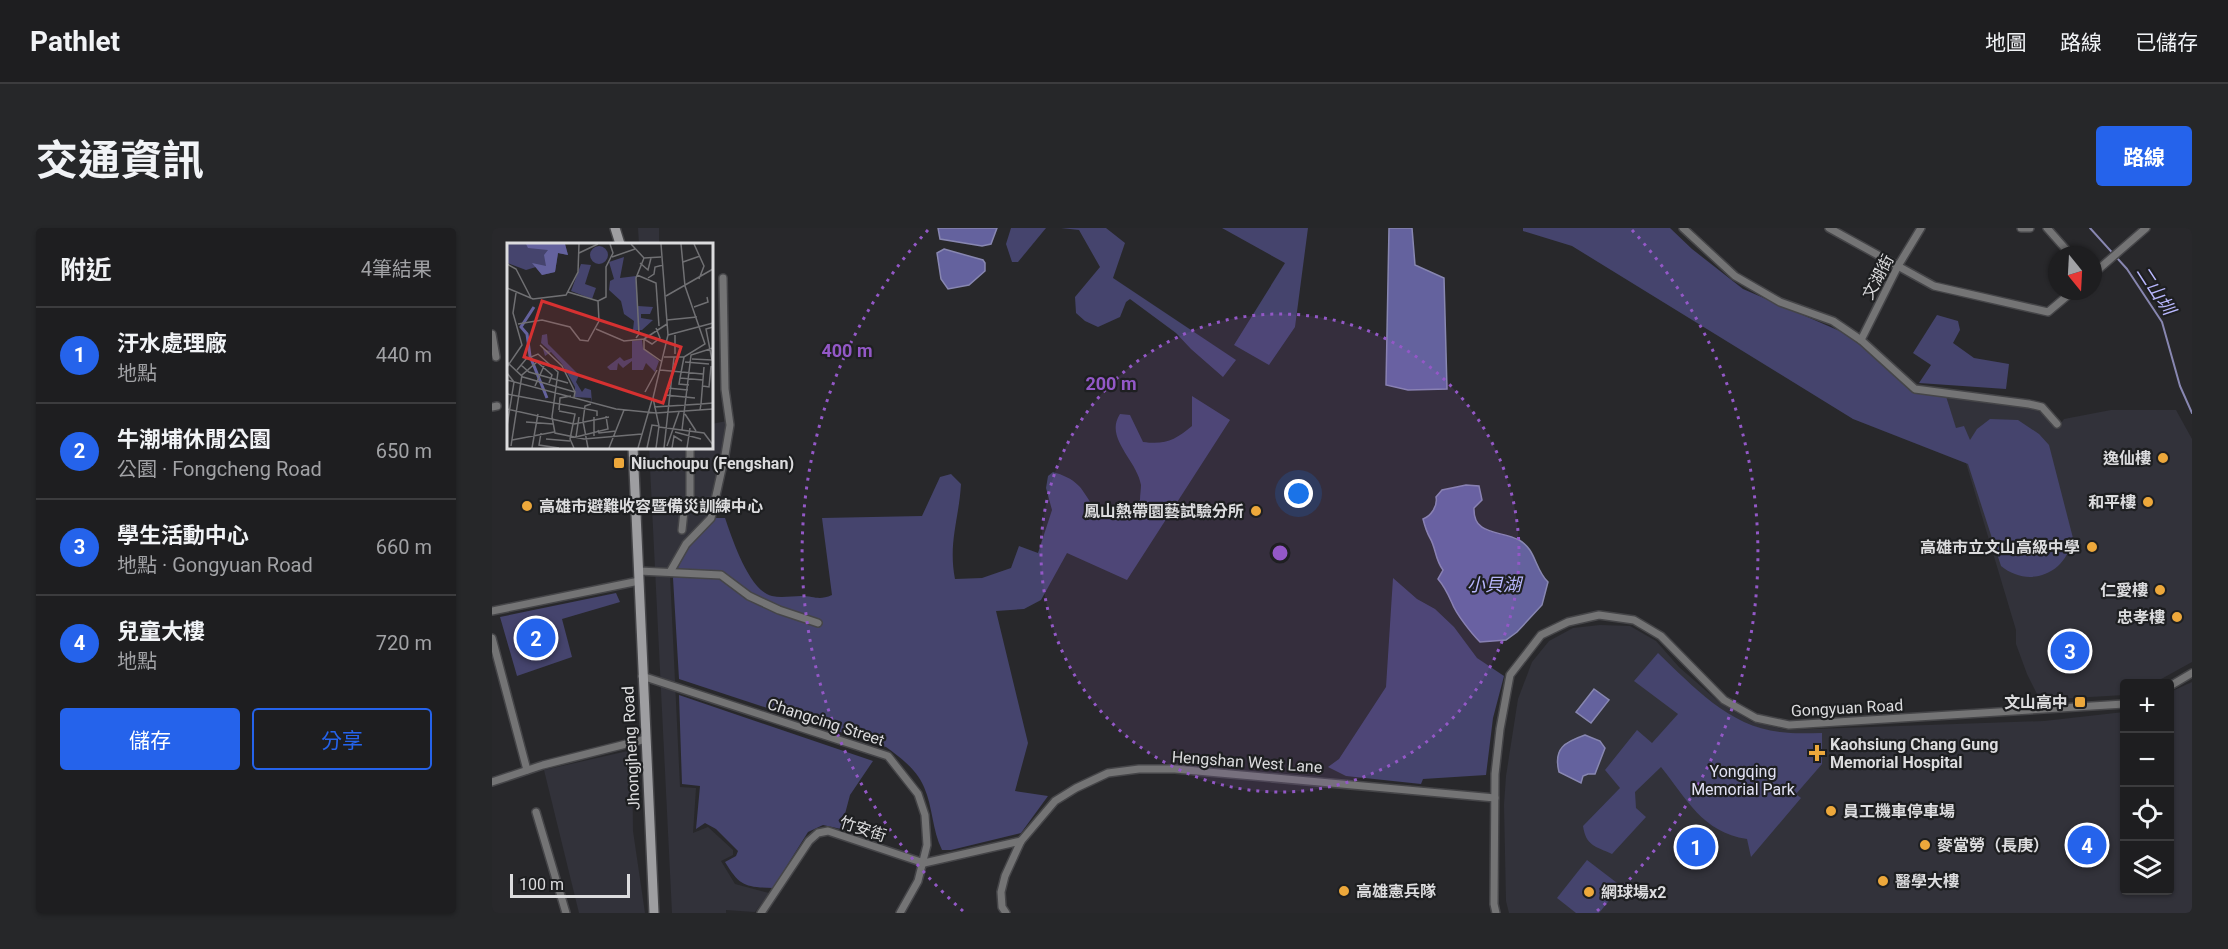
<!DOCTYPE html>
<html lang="zh-TW">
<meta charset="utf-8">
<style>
:root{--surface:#1e1e20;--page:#262729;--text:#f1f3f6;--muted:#a1a2a5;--line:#3c3c3e;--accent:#2563eb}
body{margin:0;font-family:Roboto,"Noto Sans TC",sans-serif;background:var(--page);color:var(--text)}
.controls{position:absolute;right:18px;bottom:18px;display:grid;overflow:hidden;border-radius:6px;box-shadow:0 2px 4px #0004}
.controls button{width:54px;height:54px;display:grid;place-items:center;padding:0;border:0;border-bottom:2px solid var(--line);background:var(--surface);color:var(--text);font:30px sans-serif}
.compass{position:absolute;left:1556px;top:18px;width:54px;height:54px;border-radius:50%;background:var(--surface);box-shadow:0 2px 4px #0004;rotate:162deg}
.scale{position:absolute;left:18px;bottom:15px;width:120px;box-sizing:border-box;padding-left:6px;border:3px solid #dcdcde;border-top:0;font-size:16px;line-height:21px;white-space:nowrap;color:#dcdcde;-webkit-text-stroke:4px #1e1f21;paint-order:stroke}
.you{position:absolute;left:807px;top:266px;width:21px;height:21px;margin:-15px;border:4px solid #fff;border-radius:50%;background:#1a73e8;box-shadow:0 0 0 9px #1a73e833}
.badge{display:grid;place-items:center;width:39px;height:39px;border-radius:50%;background:var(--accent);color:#fff;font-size:20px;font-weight:700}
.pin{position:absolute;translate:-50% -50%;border:3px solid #fff;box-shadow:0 2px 6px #0006}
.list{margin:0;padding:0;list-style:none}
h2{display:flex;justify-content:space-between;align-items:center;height:78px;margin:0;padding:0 24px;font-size:26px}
h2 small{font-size:20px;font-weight:400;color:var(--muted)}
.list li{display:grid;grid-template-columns:39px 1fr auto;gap:18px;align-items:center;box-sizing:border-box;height:96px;padding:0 24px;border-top:2px solid var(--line)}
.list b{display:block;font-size:22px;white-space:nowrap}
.list p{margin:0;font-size:20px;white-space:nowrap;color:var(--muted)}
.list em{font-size:20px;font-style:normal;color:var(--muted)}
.actions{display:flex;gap:12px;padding:18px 24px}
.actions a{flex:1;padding:14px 0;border:2px solid var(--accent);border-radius:6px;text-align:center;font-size:21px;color:var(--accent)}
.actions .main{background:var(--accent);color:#fff}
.icon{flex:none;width:33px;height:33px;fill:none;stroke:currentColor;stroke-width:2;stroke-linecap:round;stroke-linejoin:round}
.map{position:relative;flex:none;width:1700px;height:685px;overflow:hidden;border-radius:6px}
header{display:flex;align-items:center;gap:36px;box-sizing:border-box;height:84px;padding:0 30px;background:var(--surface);border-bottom:2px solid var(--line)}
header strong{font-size:28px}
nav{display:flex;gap:33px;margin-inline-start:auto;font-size:21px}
.intro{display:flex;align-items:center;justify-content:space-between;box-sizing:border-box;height:144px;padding:0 36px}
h1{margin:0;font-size:42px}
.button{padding:15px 27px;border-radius:6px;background:var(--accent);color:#fff;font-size:21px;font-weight:700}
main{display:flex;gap:36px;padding:0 36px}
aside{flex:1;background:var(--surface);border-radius:6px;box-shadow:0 2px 4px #0004}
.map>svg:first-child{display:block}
.built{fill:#32323a}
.green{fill:#45446d}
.water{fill:#64629e;stroke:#8887b1;stroke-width:1.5}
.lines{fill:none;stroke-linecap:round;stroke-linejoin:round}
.stream{stroke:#8887b1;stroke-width:2}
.minor-casing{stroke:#454548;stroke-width:10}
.secondary-casing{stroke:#454548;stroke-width:12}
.minor{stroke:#747475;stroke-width:7}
.secondary{stroke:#9e9ea1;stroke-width:9}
.ring{fill:none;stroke:#9358c7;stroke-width:3;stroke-dasharray:3 6}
.poi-dot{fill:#eda83b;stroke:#1e1f21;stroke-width:2}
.labels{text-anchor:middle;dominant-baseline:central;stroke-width:4.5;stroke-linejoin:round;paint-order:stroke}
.street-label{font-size:16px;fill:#dcdcde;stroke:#1e1f21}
.poi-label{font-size:16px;font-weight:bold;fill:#dcdcde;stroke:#1e1f21;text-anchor:start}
.park-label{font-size:16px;fill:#e1e1f3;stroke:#1e1f21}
.water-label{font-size:18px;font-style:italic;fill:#b8b7fd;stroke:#1e1f21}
.inset-river{fill:none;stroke:#64629e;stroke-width:3}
.inset-road{fill:none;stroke:#707073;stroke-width:1.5}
.view{fill:#d63131;fill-opacity:0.15;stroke:#d63131;stroke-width:3}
.inset-edge{fill:none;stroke:#dcdcde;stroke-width:3}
.centre{fill:#9358c7;stroke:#1e1f21;stroke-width:3}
.ring-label{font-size:18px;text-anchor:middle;font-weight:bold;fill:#9358c7;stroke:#1e1f21;stroke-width:4.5;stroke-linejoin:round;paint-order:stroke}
</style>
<header>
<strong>Pathlet</strong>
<nav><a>地圖</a><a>路線</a><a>已儲存</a></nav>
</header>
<div class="intro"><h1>交通資訊</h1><a class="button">路線</a></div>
<main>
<aside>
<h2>附近<small>4筆結果</small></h2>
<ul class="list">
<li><span class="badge">1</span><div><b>汙水處理廠</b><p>地點</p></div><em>440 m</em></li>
<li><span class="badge">2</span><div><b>牛潮埔休閒公園</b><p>公園 · Fongcheng Road</p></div><em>650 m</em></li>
<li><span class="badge">3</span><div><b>學生活動中心</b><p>地點 · Gongyuan Road</p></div><em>660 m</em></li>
<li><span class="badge">4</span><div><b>兒童大樓</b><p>地點</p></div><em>720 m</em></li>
</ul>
<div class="actions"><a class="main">儲存</a><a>分享</a></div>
</aside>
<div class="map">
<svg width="1700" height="685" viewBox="0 0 1700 685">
<rect width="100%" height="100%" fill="#28282b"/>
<!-- built -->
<g class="built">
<polygon points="146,0 167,0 167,16 147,16"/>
<polygon points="1454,168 1544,181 1566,199 1572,191 1619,182 1684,182 1700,211 1700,434 1662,455 1632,455 1632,467 1548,472 1535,446 1524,416 1524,402"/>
<polygon points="235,193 232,225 218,287 192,315 178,347 188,559 204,560 201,605 216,599 241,622 241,627 229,633 243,656 277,665 263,684 234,682 234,685 180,685 157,219 219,219 219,196"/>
<polygon points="1108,397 1138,398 1164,413 1187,439 1228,475 1260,494 1294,502 1552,493 1632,484 1632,662 1678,662 1678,464 1700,454 1700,685 1017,685 1014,673 1012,577 1014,548 1026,471 1040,434 1057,413 1081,400"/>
<polygon points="140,522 141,603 153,685 87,685 52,542"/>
</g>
<!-- green -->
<g class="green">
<polygon points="519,0 554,0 526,34 520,34 514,16"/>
<polygon points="569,0 614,0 633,15 621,50 744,132 731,149 699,121 684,105 638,71 634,74 628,89 606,99 593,93 584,85 583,69 608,39 587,2"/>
<polygon points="730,0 816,0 803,99 777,137 742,117 793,35"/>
<path d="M1031,0H1178L1200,21L1251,61L1357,107L1421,163L1454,168L1464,200L1472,198L1478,212L1485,201L1498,191L1526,192L1547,206L1557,217L1582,314C1577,322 1573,332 1566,338C1549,353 1526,352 1509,338L1476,236L1361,191L1080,18L1031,3Z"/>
<polygon points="1445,87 1466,93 1468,102 1461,115 1482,130 1517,136 1514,161 1427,155 1439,137 1421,125"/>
<path d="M700,168L738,192L635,352L575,325L549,372L532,381L504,383L536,515L523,563L556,568L529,605L459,622H450C440,602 441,579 432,559C425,542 408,529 394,519L187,451L181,350L199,313L222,290H233C240,310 257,363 280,368C289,370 300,368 309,368C323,368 326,373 340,367L330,290L430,288L448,249L459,246L469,256C467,291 456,315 463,351L490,350L519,340L527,318L546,325L560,282L554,260L556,248L561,244C571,247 579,250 587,258C592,263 596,272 601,277C617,293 634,284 648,272C648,267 649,261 649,257C645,232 612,210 628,186L638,187L651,214C674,217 683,212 700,198Z"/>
<polygon points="901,350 925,371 943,381 962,399 985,430 1012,448 1001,490 994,547 931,551 929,556 854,548 836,539 847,531 894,459"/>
<polygon points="124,365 128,374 70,391 80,429 25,448 8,389"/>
<path d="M1166,425C1202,459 1236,498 1288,504C1302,506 1316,505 1330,505V536L1304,566L1309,570L1259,629L1255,611C1210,604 1195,571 1169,539L1143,564L1144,580L1154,589L1120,626C1103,618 1094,618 1091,598L1128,560L1113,542L1145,502L1160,515L1186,486L1142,453Z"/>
<path d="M187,467L381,533L358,567L349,601L331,597L316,604L281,660C252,659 248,658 233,634L244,628L246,623L224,601L213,595L204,601L208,558L190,556Z"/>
<polygon points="1095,632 1129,658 1107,685 1084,685 1065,670"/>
</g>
<!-- water -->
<g class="water">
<polygon points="446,0 505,0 499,16 490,18 448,11"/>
<polygon points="897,0 920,0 923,37 952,50 955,161 916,162 894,157"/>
<polygon points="452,21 491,32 493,35 493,43 477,57 456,61 449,51 445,25"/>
<path d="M974,257L987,258L990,272L982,280C981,308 1008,302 1027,312C1044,321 1043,342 1056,354L1050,377L1025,404L1014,412L988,414C980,406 964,386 960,375C956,366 953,359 946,351L951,342C943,332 944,320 938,310C934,303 933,299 931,291C939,288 946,278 944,269L950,262Z"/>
<polygon points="1102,461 1117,472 1099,495 1084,484"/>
<path d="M1093,507L1108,513L1113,520L1103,546H1096L1091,548L1089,555L1067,544C1061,520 1073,514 1093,507Z"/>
</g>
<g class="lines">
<!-- stream -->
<polyline class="stream" points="1598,0 1635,41 1670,94 1688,158 1700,185"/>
<!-- minor casing -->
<g class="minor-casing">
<g id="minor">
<polyline points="1191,0 1243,48 1288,74 1341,93 1369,112 1423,161 1537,176 1550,179 1565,196"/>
<polyline points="1337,0 1442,58 1556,84 1581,63"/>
<polyline points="1529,0 1538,0"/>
<polyline points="1555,0 1579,27"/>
<polyline points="1601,46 1654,0"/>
<polyline points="0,106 4,129"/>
<polyline points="1369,112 1406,38 1429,0"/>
<polyline points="0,179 5,178"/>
<polyline points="190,302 192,283 198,270 198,219"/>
<polyline points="147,343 229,347 257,368 287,382 326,395"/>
<polyline points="178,344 194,316 219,290 233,227 238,197 233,161 231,50"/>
<polyline points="0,383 147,353"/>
<polyline points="0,410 35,542"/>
<polyline points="150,448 396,528 426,566 433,587 435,617 426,653 408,685"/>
<polyline points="1678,458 1700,445"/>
<polyline points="0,554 51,537 154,511"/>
<polyline points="44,584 74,685"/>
<polyline points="432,635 529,613"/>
<polyline points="269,685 317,613 326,605 336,603 432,635"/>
<polyline points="514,685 510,679 509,664 513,648 529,613 563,573 584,560 616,545 647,541 683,541 1003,570"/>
<polyline points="1004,685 1002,676 1003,546 1008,501 1018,447 1049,407 1076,394 1107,387 1142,392 1169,408 1232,472 1264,490 1297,497 1632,476"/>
</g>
</g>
<!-- secondary casing -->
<g class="secondary-casing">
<g id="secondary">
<polyline points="123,0 128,16"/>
<polyline points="141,219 162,685"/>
</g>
</g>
<!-- minor -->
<use href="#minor" class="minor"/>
<!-- secondary -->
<use href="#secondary" class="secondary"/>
</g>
<!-- distance rings -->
<circle cx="788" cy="325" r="239" fill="#9358c7" fill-opacity=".12"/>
<g class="ring">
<circle cx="788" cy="325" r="239"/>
<path d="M471 683A478 478 0 0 1 436 2M1140 2A478 478 0 0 1 1105 683"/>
</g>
<!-- markers -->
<g class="poi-dot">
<circle cx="1671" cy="230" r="6"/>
<rect x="121" y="229" width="12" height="12" rx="3"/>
<circle cx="1656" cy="274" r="6"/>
<circle cx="35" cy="278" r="6"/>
<circle cx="764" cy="283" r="6"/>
<circle cx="1600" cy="319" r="6"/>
<circle cx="1668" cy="362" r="6"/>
<circle cx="1685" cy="389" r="6"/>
<rect x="1582" y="468" width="12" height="12" rx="3"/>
<path d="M1322 516h6v6h6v6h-6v6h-6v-6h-6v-6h6z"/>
<circle cx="1339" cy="583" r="6"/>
<circle cx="1433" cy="617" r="6"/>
<circle cx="1391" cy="653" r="6"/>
<circle cx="852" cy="663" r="6"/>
<circle cx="1097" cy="664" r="6"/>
</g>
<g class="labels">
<!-- street labels -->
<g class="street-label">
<text transform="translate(1386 49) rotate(-62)">文湖街</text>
<text transform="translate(1355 480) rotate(-3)">Gongyuan Road</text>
<text transform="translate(334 494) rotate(18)">Changcing Street</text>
<text transform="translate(139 520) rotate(-93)">Jhongjheng Road</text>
<text transform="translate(755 534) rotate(4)">Hengshan West Lane</text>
<text transform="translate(371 601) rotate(18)">竹安街</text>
</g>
<!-- poi labels -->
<g class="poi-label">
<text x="1659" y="230" text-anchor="end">逸仙樓</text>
<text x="139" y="235">Niuchoupu (Fengshan)</text>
<text x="1644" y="274" text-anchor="end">和平樓</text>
<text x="47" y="278">高雄市避難收容暨備災訓練中心</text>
<text x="752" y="283" text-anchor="end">鳳山熱帶園藝試驗分所</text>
<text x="1588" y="319" text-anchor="end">高雄市立文山高級中學</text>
<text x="1656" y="362" text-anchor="end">仁愛樓</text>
<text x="1673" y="389" text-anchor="end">忠孝樓</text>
<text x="1576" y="474" text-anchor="end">文山高中</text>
<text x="1338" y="516">Kaohsiung Chang Gung<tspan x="1338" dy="18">Memorial Hospital</tspan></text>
<text x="1351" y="583">員工機車停車場</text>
<text x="1445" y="617">麥當勞（長庚）</text>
<text x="1403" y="653">醫學大樓</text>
<text x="864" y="663">高雄憲兵隊</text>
<text x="1109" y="664">網球場x2</text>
</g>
<!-- park labels -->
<g class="park-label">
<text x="1251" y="543">Yongqing<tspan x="1251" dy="18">Memorial Park</tspan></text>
</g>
<!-- water labels -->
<g class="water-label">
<text transform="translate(1664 62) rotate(57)">二山圳</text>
<text x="1002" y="356">小貝湖</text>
</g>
</g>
<!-- overview -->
<g transform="translate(15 15)">
<rect width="206" height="206" fill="#28282b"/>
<path d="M0,1H58L61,12L51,10L48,29L35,32L29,24L19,27L0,20ZM83 12a9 9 0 1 1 18 0a9 9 0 1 1-18 0ZM117,14L113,35L129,33L131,63L146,64L143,71H134V75L146,77L135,87H126L127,78L117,71L114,58L102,47L103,38L107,36L102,19ZM74,21L84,22L78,41L89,45L85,56L64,48ZM40,91L41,101L72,132L69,139L75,149L78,145L84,147L85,160L84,155L68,154V144L55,121L44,109L38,113L36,106L43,108L34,100L35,92ZM135,97L136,105L152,118L148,129L139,120L136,127H125V118L116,125L111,120L110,127H103L100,124L113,114L117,118L125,115V98Z" fill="#45446d"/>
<path d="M19,1H58L61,12L51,10L48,29L35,32L25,20L39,23L37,12L41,7L21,5Z" fill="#64629e"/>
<path class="inset-river" d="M27,64L14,84L20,91L23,113L40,155"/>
<path class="inset-road" d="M124,1L137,15L154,14M187,1L197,23L192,36M72,10L91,1M105,14L128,6M176,19L193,13M133,20L141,27L144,15M0,21L9,26L24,55M130,32L149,40L152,83M141,35L147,31L148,24L156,22M0,45L26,56L59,52L71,29L72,1M61,49L91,58M159,53L206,26M91,58L99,54V24L106,10L103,1M187,64L201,59L200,54M160,77L190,74M11,81L35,77L63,84L73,97L81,98L92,78L91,58M89,86L117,98L137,96L145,101L153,95L149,85M161,92L206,80M129,95L132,91L129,35L137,15M137,96V106L154,118M137,96L160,81M33,102L55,123L68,149M168,111V92M157,114H177L198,101L178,43L174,1M185,116L205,117M205,117L199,86L206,84M0,119L16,134L68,149L67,154M178,119L202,121M14,122L22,129L61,140M0,124L15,102L6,70L9,50M10,127L19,116L31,111L51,129L45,174L48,190L77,196L135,191M153,127L196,131M0,130L7,139L0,183M173,135L177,114M0,137L109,166L149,170L206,166M182,142L172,141L173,135L196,137M28,143L37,123M196,143L202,144L204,123M160,145L181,147M138,149L150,127M0,151L90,168V173M158,152L188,155M147,164L194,161L197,124M0,166L67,181M52,167L53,155L64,153M193,167L194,161L206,160M52,168L68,171L63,196L67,205M178,171L189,188M72,174L69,194L101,186L99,173M87,174V193M19,179L46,181M67,181L102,174M152,184L197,190L206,202M91,187L92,190L109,188M175,187L184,112L206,105M168,189L194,196M34,190L32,202L52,205M39,196L63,198M5,197L47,189M4,203L15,132L30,119L45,132L42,140M160,203L172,169M25,205L31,171M81,205L76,178L78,163L84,161M102,205L117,167M131,205L145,157M140,205L145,182L152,183M149,205L152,183L146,155L161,92L154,1M157,205L167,114M165,205L167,193L175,198M180,205L183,185"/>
<path class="view" d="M35,58L174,104L156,160L17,114Z"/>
<rect width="206" height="206" class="inset-edge"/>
</g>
<circle cx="788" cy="325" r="9" class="centre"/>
<g class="ring-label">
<text x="355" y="129">400 m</text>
<text x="619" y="162">200 m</text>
</g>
</svg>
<div class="controls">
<button>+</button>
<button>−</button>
<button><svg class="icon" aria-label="locate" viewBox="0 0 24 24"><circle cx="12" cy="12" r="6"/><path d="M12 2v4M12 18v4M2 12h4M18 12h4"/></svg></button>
<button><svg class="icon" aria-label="layers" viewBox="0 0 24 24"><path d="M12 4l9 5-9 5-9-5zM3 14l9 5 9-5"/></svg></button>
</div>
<svg class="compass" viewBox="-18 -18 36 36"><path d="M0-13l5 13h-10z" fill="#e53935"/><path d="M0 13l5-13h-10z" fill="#a1a2a5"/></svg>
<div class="scale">100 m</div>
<div class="you"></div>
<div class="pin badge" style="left:1204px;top:619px">1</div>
<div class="pin badge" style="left:44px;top:410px">2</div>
<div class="pin badge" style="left:1578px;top:423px">3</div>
<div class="pin badge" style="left:1595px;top:617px">4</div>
</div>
</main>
